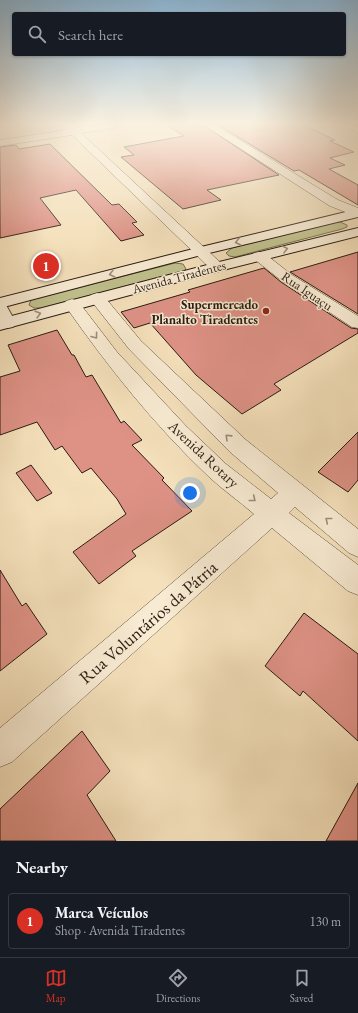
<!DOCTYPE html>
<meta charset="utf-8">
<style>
:root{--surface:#171b24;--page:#242831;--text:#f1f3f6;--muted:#9ea1a6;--line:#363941;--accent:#d93025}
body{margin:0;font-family:"EB Garamond",serif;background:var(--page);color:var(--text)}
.you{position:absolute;left:190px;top:493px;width:14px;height:14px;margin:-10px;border:3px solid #fff;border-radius:50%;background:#1a73e8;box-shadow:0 0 0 6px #1a73e833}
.badge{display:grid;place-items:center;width:26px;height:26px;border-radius:50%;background:var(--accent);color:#fff;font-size:13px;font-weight:700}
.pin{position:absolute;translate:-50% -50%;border:2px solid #fff;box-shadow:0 1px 4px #0006}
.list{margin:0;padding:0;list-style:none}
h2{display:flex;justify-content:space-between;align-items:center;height:52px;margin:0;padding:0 16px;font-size:17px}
h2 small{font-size:13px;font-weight:400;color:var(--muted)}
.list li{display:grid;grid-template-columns:26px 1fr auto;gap:12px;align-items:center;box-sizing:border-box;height:56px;margin:0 8px 8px;padding:0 8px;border:1px solid var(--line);border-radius:4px}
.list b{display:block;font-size:15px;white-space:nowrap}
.list p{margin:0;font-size:13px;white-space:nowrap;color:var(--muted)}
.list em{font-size:13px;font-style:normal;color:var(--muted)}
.icon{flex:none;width:22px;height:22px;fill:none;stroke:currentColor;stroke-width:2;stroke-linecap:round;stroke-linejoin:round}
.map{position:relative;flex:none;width:358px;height:841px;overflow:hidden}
.search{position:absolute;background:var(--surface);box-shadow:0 1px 3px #0004;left:12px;right:12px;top:12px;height:44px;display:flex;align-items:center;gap:10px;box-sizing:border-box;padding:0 14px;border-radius:4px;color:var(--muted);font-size:15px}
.sheet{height:116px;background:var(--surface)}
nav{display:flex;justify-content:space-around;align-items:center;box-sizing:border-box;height:56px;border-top:1px solid var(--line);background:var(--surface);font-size:11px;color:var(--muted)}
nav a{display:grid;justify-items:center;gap:2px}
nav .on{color:var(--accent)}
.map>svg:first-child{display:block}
.green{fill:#c0c18d;stroke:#756e50}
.building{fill:#de9286;stroke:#2a1b12}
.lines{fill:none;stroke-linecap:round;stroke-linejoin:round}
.minor-casing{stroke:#5c4c3c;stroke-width:1}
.tertiary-casing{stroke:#5c4c3c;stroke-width:2}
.secondary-casing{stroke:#2a1b12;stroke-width:2}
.minor{fill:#f8ebd3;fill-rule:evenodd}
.tertiary{fill:#f8ebd3;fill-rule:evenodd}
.secondary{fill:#f8ebd3;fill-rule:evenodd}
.oneway{stroke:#9b8d7c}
.poi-dot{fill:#8f2418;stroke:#f8ebd3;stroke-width:1.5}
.labels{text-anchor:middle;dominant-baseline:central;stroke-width:3;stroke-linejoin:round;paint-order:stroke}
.far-street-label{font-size:13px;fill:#2a1b12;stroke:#f8ebd3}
.far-poi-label{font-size:13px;font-weight:bold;fill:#2a1b12;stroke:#f8ebd3;text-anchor:end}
.street-label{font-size:15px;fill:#2a1b12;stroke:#f8ebd3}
.near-street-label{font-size:18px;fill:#2a1b12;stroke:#f8ebd3}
</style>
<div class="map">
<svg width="358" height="841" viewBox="0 0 358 841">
<rect width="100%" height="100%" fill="#f4e0bb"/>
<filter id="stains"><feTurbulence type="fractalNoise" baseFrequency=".005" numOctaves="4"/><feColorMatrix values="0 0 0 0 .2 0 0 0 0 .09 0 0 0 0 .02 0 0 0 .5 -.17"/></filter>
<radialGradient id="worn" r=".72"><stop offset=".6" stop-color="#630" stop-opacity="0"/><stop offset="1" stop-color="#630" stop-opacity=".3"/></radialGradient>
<!-- green -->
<g class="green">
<polygon points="335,222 340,222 347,225 347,227 342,229 235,257 229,256 226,253 232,248"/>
<polygon points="175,263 183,264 186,269 184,271 41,308 34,308 29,305 31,300 38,298"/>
</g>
<!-- building -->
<g class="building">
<polygon points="167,125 203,125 279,175 207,190 221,200 183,209 121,157 134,155 124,147 184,136"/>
<polygon points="218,125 304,125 335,140 330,141 354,152 330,158 345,165 329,169 358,185 358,205 299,170 294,171"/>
<polygon points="50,144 112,205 119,204 137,222 132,223 144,235 121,241 76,190 40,198 61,225 0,238 0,147 16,145 19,149"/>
<polygon points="358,252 358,314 290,272"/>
<polygon points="264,268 281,282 351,328 358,329 358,333 274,384 281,390 242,414 196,375 150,323 134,328 121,312 190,292 188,290"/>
<polygon points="57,330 72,355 74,355 86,377 92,375 121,423 124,421 142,440 132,445 164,478 162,480 192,511 132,551 136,556 99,584 73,552 126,514 117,499 91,468 82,473 62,446 55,450 37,422 0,435 0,377 20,371 8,345"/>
<polygon points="358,432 358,480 348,492 318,472"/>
<polygon points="31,465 52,493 37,501 16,473"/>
<polygon points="0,570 22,606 26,603 47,634 0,671"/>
<polygon points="304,613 358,654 358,741 303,691 300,696 265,666"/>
<polygon points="82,731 110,771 87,795 116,841 0,841 0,809"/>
<polygon points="358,783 358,841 326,841"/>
</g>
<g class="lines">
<!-- minor casing -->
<g class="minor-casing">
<g id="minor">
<polygon points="63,125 73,125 76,128 95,125 119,125 115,128 81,133 222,264 224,267 222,270 217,271 212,270 72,135 0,146 0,140 67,130"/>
<polygon points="204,125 215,125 338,200 358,208 358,217 330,206"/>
<polygon points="344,125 358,126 358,133 345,127"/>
<polygon points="259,252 264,253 292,275 358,316 358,328 352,327 282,281 254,259 252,256 254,253"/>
<path d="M97,293L103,295L141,341L246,440L358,529V557L349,553L295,507L289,513L358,565V595L348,591L272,528L12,762L0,767V728L254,514C239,501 223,490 209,477C155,426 109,368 66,307L64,304L66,301L72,299L78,301L117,352L186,426L226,464L271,499L278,493L230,452L129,349L89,298L91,295Z"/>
</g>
</g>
<!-- tertiary casing -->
<g class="tertiary-casing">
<polygon id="tertiary" points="0,304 6,305 16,323 13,327 7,328 0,326"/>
</g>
<!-- secondary casing -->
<g class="secondary-casing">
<g id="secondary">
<polygon points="358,209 358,217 205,254 0,308 0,298 201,247"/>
<polygon points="358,228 358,236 223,270 0,330 0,319 211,264"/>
</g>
</g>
<!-- minor -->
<use href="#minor" class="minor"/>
<!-- tertiary -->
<use href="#tertiary" class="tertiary"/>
<!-- secondary -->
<use href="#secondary" class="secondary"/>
</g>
<!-- one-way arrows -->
<defs><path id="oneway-chevron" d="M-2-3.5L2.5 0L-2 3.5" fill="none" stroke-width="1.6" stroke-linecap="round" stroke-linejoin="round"/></defs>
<g class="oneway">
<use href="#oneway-chevron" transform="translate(238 242) rotate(166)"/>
<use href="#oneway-chevron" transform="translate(285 249) rotate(-14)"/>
<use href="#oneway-chevron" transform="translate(112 274) rotate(166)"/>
<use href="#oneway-chevron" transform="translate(38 314) rotate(-16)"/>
<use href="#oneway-chevron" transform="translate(95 336) rotate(53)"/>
<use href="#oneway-chevron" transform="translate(228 437) rotate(-136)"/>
<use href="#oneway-chevron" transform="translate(253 499) rotate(39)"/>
<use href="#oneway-chevron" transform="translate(328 520) rotate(-141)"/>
</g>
<!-- sky -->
<linearGradient id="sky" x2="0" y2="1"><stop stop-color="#8bb6d6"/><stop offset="0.51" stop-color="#faf1e0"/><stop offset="1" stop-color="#faf1e0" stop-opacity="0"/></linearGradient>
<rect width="358" height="243" fill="url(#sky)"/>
<!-- markers -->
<circle class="poi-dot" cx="266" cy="311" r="4"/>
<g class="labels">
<!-- far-street labels -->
<g class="far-street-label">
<text transform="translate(179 277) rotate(-15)">Avenida Tiradentes</text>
<text transform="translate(307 291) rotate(34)">Rua Iguaçu</text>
</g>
<!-- far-poi labels -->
<g class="far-poi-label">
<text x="258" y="304">Supermercado<tspan x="258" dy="15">Planalto Tiradentes</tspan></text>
</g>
<!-- street labels -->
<g class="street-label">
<text transform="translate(204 454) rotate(43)">Avenida Rotary</text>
</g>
<!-- near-street labels -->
<g class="near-street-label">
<text transform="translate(148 622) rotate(-41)">Rua Voluntários da Pátria</text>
</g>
</g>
<rect width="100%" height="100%" filter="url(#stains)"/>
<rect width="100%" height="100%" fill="url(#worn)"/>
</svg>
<div class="you"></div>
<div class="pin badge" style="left:46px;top:266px">1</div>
<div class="search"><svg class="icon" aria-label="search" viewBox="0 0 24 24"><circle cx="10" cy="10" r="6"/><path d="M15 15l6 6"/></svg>Search here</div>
</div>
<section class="sheet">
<h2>Nearby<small></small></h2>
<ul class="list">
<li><span class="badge">1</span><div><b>Marca Veículos</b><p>Shop · Avenida Tiradentes</p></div><em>130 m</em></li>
</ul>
</section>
<nav>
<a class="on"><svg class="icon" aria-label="map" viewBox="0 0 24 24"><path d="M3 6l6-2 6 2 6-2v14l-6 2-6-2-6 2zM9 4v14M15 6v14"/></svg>Map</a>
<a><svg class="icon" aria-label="directions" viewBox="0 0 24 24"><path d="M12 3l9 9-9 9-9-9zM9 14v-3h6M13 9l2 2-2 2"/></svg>Directions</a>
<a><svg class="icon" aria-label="saved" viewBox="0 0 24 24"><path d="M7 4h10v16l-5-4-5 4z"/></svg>Saved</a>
</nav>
